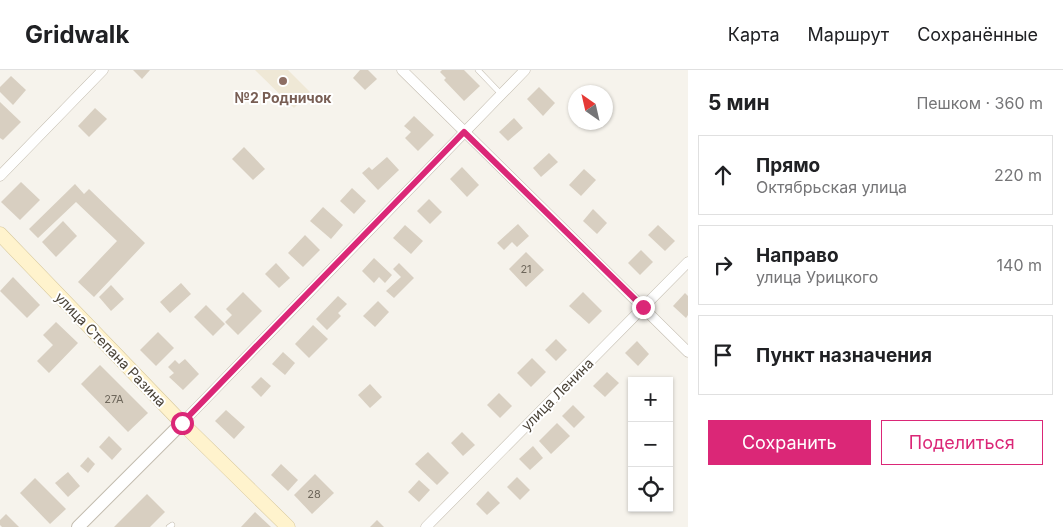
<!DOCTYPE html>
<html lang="ru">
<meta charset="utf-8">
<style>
:root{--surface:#fff;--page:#f2f2f2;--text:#202124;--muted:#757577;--line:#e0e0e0;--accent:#db2777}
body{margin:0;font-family:Inter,sans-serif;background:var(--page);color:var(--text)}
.controls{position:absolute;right:15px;bottom:15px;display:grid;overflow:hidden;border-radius:0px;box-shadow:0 1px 4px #0004}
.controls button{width:45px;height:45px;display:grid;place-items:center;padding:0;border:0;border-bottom:1px solid var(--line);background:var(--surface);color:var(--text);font:25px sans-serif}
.compass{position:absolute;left:568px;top:15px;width:45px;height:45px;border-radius:50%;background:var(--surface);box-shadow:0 1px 4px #0004;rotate:326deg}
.stop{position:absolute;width:15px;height:15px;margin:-11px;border:4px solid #db2777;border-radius:50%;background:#fff}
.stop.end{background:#db2777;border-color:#fff;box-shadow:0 1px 5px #0008}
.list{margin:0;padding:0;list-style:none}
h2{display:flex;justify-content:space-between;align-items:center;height:65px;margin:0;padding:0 20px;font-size:21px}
h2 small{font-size:16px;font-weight:400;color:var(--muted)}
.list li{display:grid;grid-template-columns:32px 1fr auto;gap:15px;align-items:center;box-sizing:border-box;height:80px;margin:0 10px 10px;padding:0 10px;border:1px solid var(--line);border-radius:0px}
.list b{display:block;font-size:19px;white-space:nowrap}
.list p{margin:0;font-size:16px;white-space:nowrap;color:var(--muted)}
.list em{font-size:16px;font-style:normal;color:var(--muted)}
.actions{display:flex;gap:10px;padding:15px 20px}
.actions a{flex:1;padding:11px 0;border:1px solid var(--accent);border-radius:0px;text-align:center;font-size:18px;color:var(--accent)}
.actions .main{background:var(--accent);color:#fff}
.icon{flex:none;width:28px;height:28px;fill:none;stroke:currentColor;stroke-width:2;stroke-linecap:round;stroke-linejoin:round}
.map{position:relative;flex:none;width:688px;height:457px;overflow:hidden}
header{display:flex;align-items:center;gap:30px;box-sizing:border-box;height:70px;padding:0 25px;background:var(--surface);border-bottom:1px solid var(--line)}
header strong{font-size:24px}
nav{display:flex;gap:28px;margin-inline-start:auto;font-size:18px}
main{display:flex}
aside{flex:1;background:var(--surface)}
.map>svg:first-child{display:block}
.education{fill:#efe8d6}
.building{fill:#d8cfc1}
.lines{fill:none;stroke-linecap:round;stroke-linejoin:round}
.service-casing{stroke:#c2bbae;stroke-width:6}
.minor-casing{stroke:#c2bbae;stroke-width:11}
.tertiary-casing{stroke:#c2bbae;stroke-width:14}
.secondary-casing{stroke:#d6c79b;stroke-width:15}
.service{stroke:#fff;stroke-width:5}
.minor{stroke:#fff;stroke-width:10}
.tertiary{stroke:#fff;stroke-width:12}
.secondary{stroke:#fff3cd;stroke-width:14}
.route{stroke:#db2777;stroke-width:6}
.education-dot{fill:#8d6e63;stroke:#fff;stroke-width:2}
.labels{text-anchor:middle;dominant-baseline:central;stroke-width:4;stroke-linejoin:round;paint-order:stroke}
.number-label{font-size:11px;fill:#6e675b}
.education-label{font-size:14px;font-weight:bold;fill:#785e54;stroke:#fff}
.street-label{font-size:14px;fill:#4b4439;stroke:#fff}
</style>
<header>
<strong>Gridwalk</strong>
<nav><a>Карта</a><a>Маршрут</a><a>Сохранённые</a></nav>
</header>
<main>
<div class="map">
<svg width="688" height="457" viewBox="0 0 688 457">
<rect width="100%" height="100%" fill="#f6f3ec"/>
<!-- education -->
<polygon class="education" points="255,0 288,0 310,22 294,38"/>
<!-- building -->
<g class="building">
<polygon points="133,0 150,0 142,9"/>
<polygon points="360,0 368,0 377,9 365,20 353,8"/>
<polygon points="442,0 464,0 480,16 464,31 444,10 446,8 440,2"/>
<polygon points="11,6 26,20 13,35 0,22 0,17"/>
<polygon points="539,17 555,33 543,46 527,29"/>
<polygon points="0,32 21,52 3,70 0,68"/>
<polygon points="95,38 107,49 89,67 78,56"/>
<polygon points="414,46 434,65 418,81 405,68 411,62 404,56"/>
<polygon points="514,48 523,58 508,71 499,62"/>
<polygon points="244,77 265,99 253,110 232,89"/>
<polygon points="549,83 558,92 541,107 533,98"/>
<polygon points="387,87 399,100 378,120 362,103 369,97 372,100"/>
<polygon points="462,97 479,115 467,127 450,109"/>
<polygon points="584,99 596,110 581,126 569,115"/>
<polygon points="21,112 40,130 20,150 1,132"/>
<polygon points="75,114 84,124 89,119 145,173 94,227 78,212 117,171 76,132 38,168 29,159"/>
<polygon points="352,118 366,131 354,144 340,131"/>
<polygon points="429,129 442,142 430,154 417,141"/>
<polygon points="323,137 343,155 331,169 310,151"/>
<polygon points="593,139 607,153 597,164 583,151"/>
<polygon points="63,151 77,166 56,187 42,172"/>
<polygon points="518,154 529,166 517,177 512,172 504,180 497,173"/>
<polygon points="405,155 423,171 411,184 393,168"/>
<polygon points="658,155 675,171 665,181 648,165"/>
<polygon points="305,165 320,180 303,197 288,183"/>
<polygon points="641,180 653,192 640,205 628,193"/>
<polygon points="526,182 544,200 526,217 509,199"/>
<polygon points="374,188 392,205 385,213 379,207 374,213 362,201"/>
<polygon points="276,193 290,208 279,218 265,204"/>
<polygon points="399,193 414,208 394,228 386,221 401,207 393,199"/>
<polygon points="13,207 40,235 27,248 0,221"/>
<polygon points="181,213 191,224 170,243 160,232"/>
<polygon points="111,215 124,229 111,241 99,227"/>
<polygon points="243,222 262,241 238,265 225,252 232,245 226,239"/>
<polygon points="583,222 602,241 589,254 569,236"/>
<polygon points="685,223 688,226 688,245 686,248 673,236"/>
<polygon points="338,226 347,234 338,243 341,246 327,260 316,249"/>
<polygon points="378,231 389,242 375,257 363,246"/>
<polygon points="206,235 225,254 213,266 194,247"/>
<polygon points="56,252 78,273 49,303 37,291 53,275 43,265"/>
<polygon points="313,255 328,269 309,288 295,274"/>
<polygon points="158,262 174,278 156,296 140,280"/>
<polygon points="556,269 567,280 556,291 545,280"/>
<polygon points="637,271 649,284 638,296 625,283"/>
<polygon points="283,282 295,293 285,305 272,294"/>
<polygon points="532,288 546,302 531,317 517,303"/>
<polygon points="185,289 199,304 183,320 169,307 174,303 168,297 175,290 179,294"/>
<polygon points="100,295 148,343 128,362 81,314"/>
<polygon points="607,302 619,313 605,327 593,316"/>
<polygon points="261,307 271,316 261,327 251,317"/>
<polygon points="370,314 382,327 370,338 358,325"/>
<polygon points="499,323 512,336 500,348 487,335"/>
<polygon points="573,335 585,347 574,358 562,346"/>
<polygon points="226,340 245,357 234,369 215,351"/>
<polygon points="557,353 570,366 551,384 539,371"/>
<polygon points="462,362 475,375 463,386 451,373"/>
<polygon points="109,366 122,379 112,390 99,377"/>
<polygon points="533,376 543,388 530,400 519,389"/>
<polygon points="428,382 449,403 437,415 415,394"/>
<polygon points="88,387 95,394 88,403 80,396"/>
<polygon points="281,394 298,410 288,421 271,405"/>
<polygon points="68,402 80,416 68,427 55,413"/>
<polygon points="315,404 334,423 312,444 294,425"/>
<polygon points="517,407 530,420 520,430 507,417"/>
<polygon points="35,408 66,439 50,454 20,423"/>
<polygon points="419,410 430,420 419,432 408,422"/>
<polygon points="488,421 500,433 487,445 476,434"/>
<polygon points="147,424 165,442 150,457 114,457"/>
<polygon points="255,442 271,457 241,457"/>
<polygon points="6,444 19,457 2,457 0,455 0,450"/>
<polygon points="377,450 384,457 370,457"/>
</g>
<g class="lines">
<!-- service casing -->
<g class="service-casing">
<g id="service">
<polyline points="478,0 501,24"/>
<polyline points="169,457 172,455"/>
</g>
</g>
<!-- minor casing -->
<g class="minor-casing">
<g id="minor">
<polyline points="402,0 688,282"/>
<polyline points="0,106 103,0"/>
<polyline points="182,353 525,0"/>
<polyline points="426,457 688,192"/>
</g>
</g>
<!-- tertiary casing -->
<g class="tertiary-casing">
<polyline id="tertiary" points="78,457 182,353"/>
</g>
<!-- secondary casing -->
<g class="secondary-casing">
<polyline id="secondary" points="0,164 182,353 288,457"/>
</g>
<!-- service -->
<use href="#service" class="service"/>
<!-- minor -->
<use href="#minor" class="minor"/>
<!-- tertiary -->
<use href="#tertiary" class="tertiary"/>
<!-- secondary -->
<use href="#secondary" class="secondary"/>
</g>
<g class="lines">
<!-- route -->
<polyline class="route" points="182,353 464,62 643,237"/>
</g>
<!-- markers -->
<circle class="education-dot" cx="283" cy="11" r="5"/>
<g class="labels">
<!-- number labels -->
<g class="number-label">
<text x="526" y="199">21</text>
<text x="114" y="329">27А</text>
<text x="314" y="424">28</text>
</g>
<!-- education labels -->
<g class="education-label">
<text x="283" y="27">№2 Родничок</text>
</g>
<!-- street labels -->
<g class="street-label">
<text transform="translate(111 279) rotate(46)">улица Степана Разина</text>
<text transform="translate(557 324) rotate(-45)">улица Ленина</text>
</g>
</g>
</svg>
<div class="controls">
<button>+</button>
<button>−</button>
<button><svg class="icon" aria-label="locate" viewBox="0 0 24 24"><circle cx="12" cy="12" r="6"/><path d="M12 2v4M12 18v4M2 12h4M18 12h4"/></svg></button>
</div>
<svg class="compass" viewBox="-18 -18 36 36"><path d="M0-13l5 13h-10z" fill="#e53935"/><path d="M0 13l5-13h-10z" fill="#757577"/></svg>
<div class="stop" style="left:182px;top:353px"></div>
<div class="stop end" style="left:643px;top:237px"></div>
</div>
<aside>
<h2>5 мин<small>Пешком · 360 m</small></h2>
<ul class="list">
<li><svg class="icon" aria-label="ahead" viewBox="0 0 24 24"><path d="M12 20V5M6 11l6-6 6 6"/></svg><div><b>Прямо</b><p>Октябрьская улица</p></div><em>220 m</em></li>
<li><svg class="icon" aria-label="right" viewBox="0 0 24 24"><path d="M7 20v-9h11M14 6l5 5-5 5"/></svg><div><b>Направо</b><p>улица Урицкого</p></div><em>140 m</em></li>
<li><svg class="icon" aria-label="arrive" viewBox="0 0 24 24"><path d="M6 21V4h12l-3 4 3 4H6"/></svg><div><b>Пункт назначения</b></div></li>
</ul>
<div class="actions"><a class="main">Сохранить</a><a>Поделиться</a></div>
</aside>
</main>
